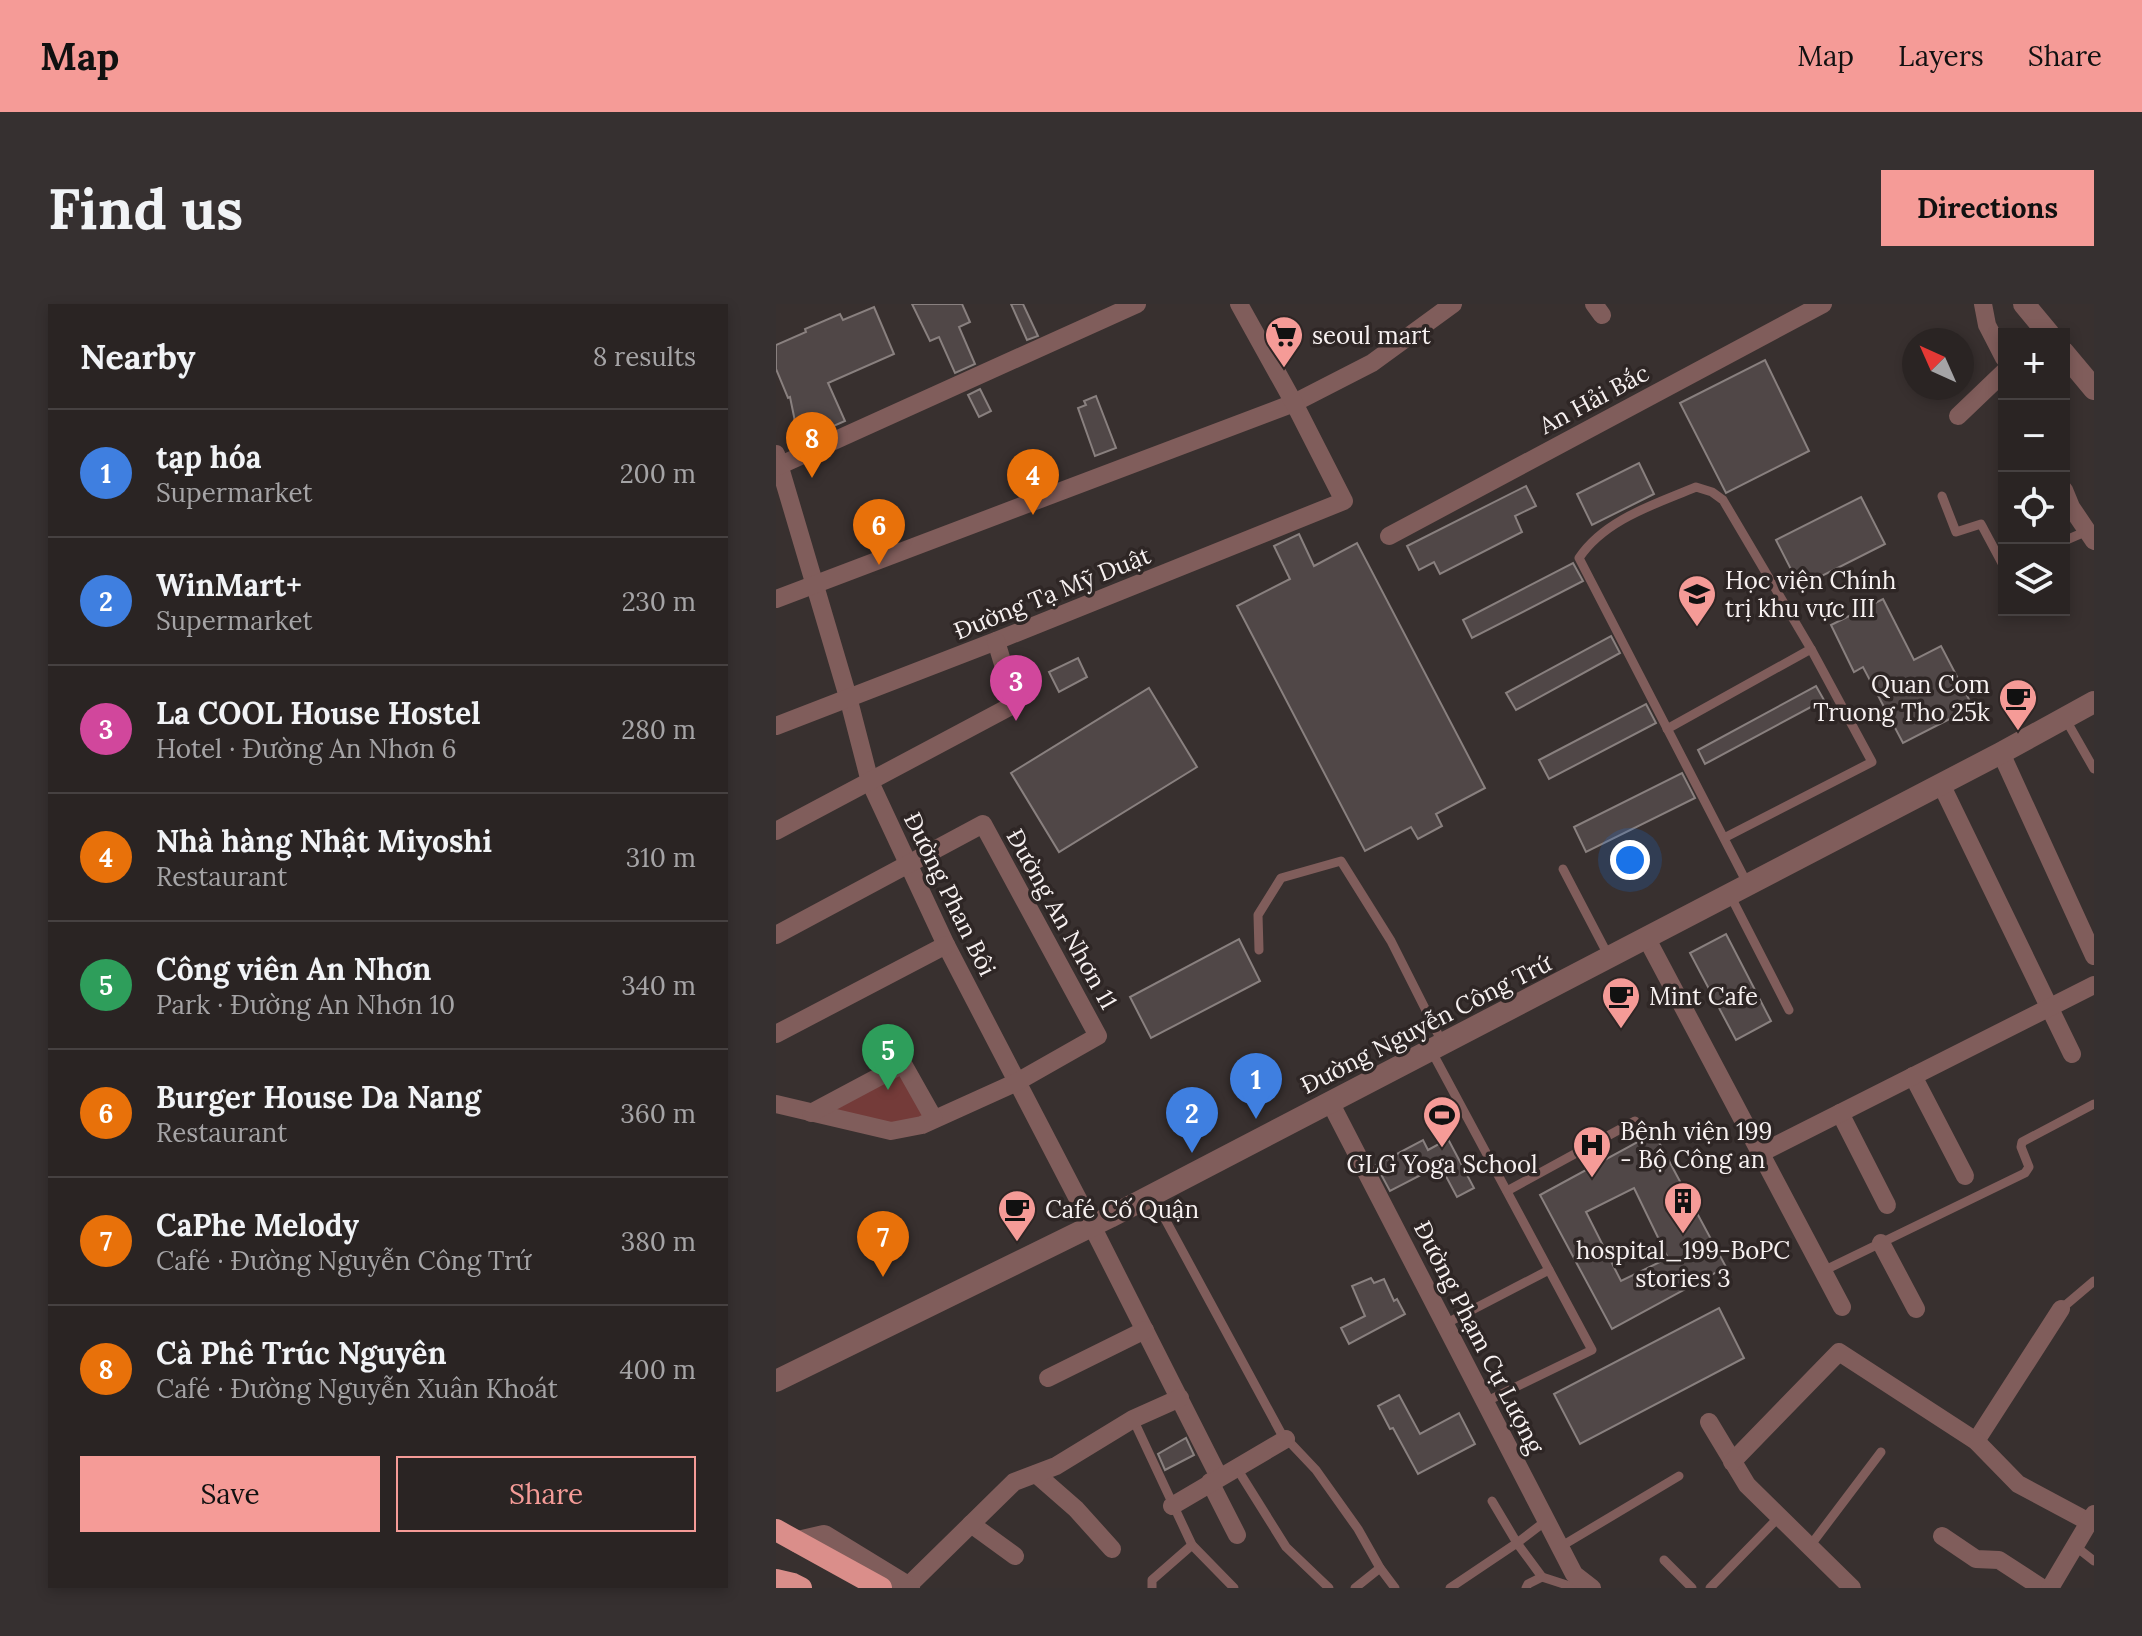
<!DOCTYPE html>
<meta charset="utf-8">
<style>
:root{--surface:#2a2423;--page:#363030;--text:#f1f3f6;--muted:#a5a4a6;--line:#464141;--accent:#f59b97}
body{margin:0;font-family:Lora,serif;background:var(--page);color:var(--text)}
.controls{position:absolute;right:24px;top:24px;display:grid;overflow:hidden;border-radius:0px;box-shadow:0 4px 12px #0003}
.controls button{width:72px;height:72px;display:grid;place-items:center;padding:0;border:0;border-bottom:2px solid var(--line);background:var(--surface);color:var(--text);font:40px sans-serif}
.compass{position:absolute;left:1126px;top:24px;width:72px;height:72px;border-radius:50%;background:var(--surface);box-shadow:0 4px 12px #0003;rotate:315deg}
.you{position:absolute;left:854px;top:556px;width:28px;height:28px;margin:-20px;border:6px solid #fff;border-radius:50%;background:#1a73e8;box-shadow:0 0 0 12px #1a73e833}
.badge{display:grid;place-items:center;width:52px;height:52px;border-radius:50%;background:var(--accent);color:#fff;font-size:26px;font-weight:700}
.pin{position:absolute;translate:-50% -66px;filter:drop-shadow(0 2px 4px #0008)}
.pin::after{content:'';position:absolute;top:42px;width:28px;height:24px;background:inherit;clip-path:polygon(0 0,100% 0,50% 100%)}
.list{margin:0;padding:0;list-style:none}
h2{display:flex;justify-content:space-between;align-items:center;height:104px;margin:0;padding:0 32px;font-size:34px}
h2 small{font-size:26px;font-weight:400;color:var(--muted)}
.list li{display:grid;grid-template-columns:52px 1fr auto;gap:24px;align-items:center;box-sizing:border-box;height:128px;padding:0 32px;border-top:2px solid var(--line)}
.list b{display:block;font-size:30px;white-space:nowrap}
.list p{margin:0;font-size:26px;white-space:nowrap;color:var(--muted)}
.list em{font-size:26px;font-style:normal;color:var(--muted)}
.actions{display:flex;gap:16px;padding:24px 32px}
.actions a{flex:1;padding:18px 0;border:2px solid var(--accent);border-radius:0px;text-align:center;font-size:28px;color:var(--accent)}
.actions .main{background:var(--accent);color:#111}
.icon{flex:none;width:44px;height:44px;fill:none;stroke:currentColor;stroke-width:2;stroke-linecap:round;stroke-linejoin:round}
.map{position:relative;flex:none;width:1318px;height:1284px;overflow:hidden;border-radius:0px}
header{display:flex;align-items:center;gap:48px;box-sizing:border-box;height:112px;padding:0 40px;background:var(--accent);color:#111}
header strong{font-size:38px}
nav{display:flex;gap:44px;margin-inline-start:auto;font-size:28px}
.intro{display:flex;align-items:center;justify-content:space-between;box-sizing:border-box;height:192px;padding:0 48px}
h1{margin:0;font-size:56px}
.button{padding:20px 36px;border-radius:0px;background:var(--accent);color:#111;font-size:28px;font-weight:700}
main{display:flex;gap:48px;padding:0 48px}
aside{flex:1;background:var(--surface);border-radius:0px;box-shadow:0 4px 12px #0003}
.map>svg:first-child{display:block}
.green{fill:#743b39}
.building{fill:#504747;stroke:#89807f;stroke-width:2;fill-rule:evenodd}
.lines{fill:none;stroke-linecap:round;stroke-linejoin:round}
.service{stroke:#805d5b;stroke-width:9}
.minor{stroke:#805d5b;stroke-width:18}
.tertiary{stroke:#805d5b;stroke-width:22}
.trunk{stroke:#da8e8a;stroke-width:22}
.labels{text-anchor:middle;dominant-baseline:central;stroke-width:7;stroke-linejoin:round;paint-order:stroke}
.poi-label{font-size:24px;fill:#f7f1f1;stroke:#2e2625;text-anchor:start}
.street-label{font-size:24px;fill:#f7f1f1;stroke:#2e2625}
</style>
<header>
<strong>Map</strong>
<nav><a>Map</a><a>Layers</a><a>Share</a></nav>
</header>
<div class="intro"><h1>Find us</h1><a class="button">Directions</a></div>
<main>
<aside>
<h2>Nearby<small>8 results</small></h2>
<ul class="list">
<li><span class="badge" style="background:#3f7fe0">1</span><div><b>tạp hóa</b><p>Supermarket</p></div><em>200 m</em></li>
<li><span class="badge" style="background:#3f7fe0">2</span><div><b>WinMart+</b><p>Supermarket</p></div><em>230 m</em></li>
<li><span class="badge" style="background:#d1479c">3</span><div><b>La COOL House Hostel</b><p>Hotel · Đường An Nhơn 6</p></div><em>280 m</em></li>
<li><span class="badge" style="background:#e8710a">4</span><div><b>Nhà hàng Nhật Miyoshi</b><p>Restaurant</p></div><em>310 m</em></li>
<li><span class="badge" style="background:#2e9e5b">5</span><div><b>Công viên An Nhơn</b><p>Park · Đường An Nhơn 10</p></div><em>340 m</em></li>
<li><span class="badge" style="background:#e8710a">6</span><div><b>Burger House Da Nang</b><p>Restaurant</p></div><em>360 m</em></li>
<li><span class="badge" style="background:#e8710a">7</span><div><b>CaPhe Melody</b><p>Café · Đường Nguyễn Công Trứ</p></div><em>380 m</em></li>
<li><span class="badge" style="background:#e8710a">8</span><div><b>Cà Phê Trúc Nguyên</b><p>Café · Đường Nguyễn Xuân Khoát</p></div><em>400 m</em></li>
</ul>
<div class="actions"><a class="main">Save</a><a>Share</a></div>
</aside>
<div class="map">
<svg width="1318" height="1284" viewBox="0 0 1318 1284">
<rect width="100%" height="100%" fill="#38302f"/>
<!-- green -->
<polygon class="green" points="126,764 154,814 113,823 43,807"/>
<!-- building -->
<g class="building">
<polygon points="136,0 186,0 194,18 183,23 199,60 179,69 163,33 154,37"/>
<polygon points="235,0 247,0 262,32 251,36"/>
<polygon points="98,3 118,50 52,79 69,117 28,135 22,132 14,93 12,94 0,65 0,41 30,28 29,25 64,10 67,16"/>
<polygon points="989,56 1033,147 950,189 904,99"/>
<polygon points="204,85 215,107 203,113 192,91"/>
<polygon points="320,92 340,144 319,152 302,104 310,101 308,97"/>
<polygon points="863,159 878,190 816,221 801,190"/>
<polygon points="750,182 760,202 739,212 746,228 664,270 658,258 643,266 631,242"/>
<polygon points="1085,193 1109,240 1024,283 1000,236"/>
<polygon points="523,230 538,262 581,239 709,484 660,510 666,522 642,535 635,523 589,547 461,302 514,275 498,242"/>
<polygon points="797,259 807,277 696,334 687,316"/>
<polygon points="1107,295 1138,356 1165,342 1197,403 1127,439 1087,363 1078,368 1055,321"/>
<polygon points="835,332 844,349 740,406 730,389"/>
<polygon points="302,354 311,373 283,388 273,368"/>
<polygon points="1040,382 1048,396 929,460 922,446"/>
<polygon points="373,384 421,463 283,548 235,469"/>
<polygon points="870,400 880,419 773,475 763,456"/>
<polygon points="906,469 919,494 810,548 798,523"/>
<polygon points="950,630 995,717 960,736 914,649"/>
<polygon points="463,635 484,677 375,734 354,693"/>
<path d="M878,829L950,963L836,1025L764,891ZM858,884L892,954L845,977L810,908Z"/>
<polygon points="672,835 698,884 681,893 664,861 614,887 600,861 647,836 652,846"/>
<polygon points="595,974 598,979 608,975 618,997 621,995 629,1010 573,1040 565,1024 589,1012 576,982"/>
<polygon points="943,1004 968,1054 804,1140 778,1090"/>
<polygon points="623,1091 644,1130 683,1109 699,1140 642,1170 617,1124 614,1125 602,1102"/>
<polygon points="410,1134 418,1151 389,1166 382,1150"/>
</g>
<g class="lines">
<!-- service -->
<g class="service">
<polyline points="1166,192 1180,228 1205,220 1228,263"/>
<polyline points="1288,237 1311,227"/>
<polyline points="1290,416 1318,465"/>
<polyline points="891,425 1035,345"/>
<path d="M948,534L1096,458L1035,345L947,196L936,188L920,183C880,200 829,215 803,254L971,579"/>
<polyline points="787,565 832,651"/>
<polyline points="954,591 1013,706"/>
<polyline points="483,646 482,611 505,574 565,557 615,637 667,740"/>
<polyline points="656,748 816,1046 709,1098"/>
<polyline points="731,887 859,817"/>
<polyline points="376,891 505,1129 540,1166 582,1225 604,1264 619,1284"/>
<polyline points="1047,967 1249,869 1253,863 1245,843 1246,838 1318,800"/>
<polyline points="1285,1005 1318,977"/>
<polyline points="669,1020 773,966"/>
<polyline points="357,1115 416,1241 458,1284"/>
<polyline points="460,1163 510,1243 553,1284"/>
<polyline points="716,1197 741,1239 766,1273"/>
<polyline points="1034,1242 1105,1148"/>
<polyline points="1299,1242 1318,1257"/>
<polyline points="784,1243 903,1172"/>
<polyline points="888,1256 916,1284"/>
<polyline points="766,1273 800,1284"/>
<polyline points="376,1284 376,1276 416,1241"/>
<polyline points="579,1284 604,1264"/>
<polyline points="674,1284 741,1239 771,1216"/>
<polyline points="750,1284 752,1280 766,1273"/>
<polyline points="934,1284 1003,1213"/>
</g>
<!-- minor -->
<g class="minor">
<polyline points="818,0 826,11"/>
<polyline points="1207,0 1211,21 1228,54"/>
<polyline points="1182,112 1228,68"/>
<polyline points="0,150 72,393 94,478 170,641 316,922 443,1173"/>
<polyline points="0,163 361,0"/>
<polyline points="1288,186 1295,203 1318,237"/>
<polyline points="613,232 1047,0"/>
<polyline points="0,295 518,99 596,59 677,0"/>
<polyline points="0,422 220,337 568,197 518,99 463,0"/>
<polyline points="1225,449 1318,652"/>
<polyline points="1165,480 1296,750"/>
<polyline points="0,527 239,400 220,337"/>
<polyline points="0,631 207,520 322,732 241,778 146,821 115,827 0,800"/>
<polyline points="871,635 1066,1003"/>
<polyline points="0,730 170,641"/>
<polyline points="1137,772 1189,872"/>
<polyline points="554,798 798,1270 816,1284"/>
<polyline points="35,809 127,760 158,815"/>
<polyline points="1064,809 1111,901"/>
<polyline points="985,849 1318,681"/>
<polyline points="1105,939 1140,1005"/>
<polyline points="272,1074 369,1026"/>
<polyline points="933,1118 971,1181 1076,1284"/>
<polyline points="1200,1137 1285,1005"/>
<polyline points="956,1158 1063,1048 1200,1137 1242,1180 1313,1218"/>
<polyline points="260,1170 300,1205 336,1245"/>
<polyline points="434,1178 461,1231"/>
<polyline points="396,1202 510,1135"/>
<polyline points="195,1220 239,1252"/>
<polyline points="1166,1232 1200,1255 1223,1256 1266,1284"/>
<polyline points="130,1284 238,1178 280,1162 357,1115 404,1094"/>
<polyline points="1274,1284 1318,1210"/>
</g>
<!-- tertiary -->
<g class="tertiary">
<polyline points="1248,0 1273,30"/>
<polyline points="1288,49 1318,85"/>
<polyline points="0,1077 334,913 1225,449 1318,398"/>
<polyline points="22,1238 48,1232 133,1284"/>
</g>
<!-- trunk -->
<g class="trunk">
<polyline points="0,1226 105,1284"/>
<polyline points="0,1276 17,1280 25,1284"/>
</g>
</g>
<!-- icons -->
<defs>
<g id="supermarket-pin" transform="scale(2)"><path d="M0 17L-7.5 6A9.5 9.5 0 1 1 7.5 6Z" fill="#f59b97" stroke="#2e2625"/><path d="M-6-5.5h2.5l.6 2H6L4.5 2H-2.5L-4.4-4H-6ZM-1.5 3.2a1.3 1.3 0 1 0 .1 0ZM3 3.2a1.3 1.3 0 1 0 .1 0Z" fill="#111"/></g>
<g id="university-pin" transform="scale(2)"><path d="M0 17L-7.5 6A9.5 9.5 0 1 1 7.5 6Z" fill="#f59b97" stroke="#2e2625"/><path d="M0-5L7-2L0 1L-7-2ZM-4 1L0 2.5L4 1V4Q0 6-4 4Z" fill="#111"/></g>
<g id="cafe-pin" transform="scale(2)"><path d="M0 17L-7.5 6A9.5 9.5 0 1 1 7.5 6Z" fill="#f59b97" stroke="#2e2625"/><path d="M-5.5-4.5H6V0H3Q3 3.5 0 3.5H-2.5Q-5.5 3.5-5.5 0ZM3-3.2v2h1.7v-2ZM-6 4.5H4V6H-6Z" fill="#111"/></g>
<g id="stadium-pin" transform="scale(2)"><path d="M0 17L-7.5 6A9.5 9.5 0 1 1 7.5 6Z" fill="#f59b97" stroke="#2e2625"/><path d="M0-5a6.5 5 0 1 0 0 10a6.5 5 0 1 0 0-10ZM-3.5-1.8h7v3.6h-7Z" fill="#111"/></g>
<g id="hospital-pin" transform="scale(2)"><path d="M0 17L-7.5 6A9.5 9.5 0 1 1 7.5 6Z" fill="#f59b97" stroke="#2e2625"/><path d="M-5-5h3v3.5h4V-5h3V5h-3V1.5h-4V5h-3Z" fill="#111"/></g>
<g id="building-pin" transform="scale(2)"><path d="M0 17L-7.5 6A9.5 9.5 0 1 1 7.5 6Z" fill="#f59b97" stroke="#2e2625"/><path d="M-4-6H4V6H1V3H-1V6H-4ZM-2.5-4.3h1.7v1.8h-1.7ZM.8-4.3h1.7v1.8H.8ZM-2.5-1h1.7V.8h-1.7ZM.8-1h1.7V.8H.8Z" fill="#111"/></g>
</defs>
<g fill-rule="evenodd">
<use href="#supermarket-pin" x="508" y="31"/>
<use href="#university-pin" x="921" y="290"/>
<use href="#cafe-pin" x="1242" y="394"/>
<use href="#cafe-pin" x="845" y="692"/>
<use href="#stadium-pin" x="666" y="811"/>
<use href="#hospital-pin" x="816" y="841"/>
<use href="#building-pin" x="907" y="897"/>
<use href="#cafe-pin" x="241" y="905"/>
</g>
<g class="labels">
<!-- poi labels -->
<g class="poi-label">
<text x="536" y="31">seoul mart</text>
<text x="949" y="276">Học viện Chính<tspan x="949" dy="28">trị khu vực III</tspan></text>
<text x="1214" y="380" text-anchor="end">Quan Com<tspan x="1214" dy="28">Truong Tho 25k</tspan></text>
<text x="873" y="692">Mint Cafe</text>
<text x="844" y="827">Bệnh viện 199<tspan x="844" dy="28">- Bộ Công an</tspan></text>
<text x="666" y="860" text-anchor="middle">GLG Yoga School</text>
<text x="269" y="905">Café Cố Quận</text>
<text x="907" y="946" text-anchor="middle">hospital_199-BoPC<tspan x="907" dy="28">stories 3</tspan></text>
</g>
<!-- street labels -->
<g class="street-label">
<text transform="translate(818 95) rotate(-28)">An Hải Bắc</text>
<text transform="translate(276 289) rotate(-22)">Đường Tạ Mỹ Duật</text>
<text transform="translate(174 590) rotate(64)">Đường Phan Bôi</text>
<text transform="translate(286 615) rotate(61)">Đường An Nhơn 11</text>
<text transform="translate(650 720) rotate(-27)">Đường Nguyễn Công Trứ</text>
<text transform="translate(703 1033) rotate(63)">Đường Phạm Cự Lượng</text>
</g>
</g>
</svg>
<div class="controls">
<button>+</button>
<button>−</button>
<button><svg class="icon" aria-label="locate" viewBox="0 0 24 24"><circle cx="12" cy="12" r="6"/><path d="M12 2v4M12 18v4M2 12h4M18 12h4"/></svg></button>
<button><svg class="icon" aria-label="layers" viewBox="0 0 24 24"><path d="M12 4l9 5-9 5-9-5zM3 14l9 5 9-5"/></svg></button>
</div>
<svg class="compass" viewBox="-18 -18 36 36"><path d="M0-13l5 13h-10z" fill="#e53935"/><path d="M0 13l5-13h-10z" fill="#a5a4a6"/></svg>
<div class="you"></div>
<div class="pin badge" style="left:480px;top:815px;background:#3f7fe0">1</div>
<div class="pin badge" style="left:416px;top:849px;background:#3f7fe0">2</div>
<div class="pin badge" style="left:240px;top:417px;background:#d1479c">3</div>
<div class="pin badge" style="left:257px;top:211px;background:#e8710a">4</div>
<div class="pin badge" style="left:112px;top:786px;background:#2e9e5b">5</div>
<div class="pin badge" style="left:103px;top:261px;background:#e8710a">6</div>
<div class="pin badge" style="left:107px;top:973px;background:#e8710a">7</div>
<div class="pin badge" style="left:36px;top:174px;background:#e8710a">8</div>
</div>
</main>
